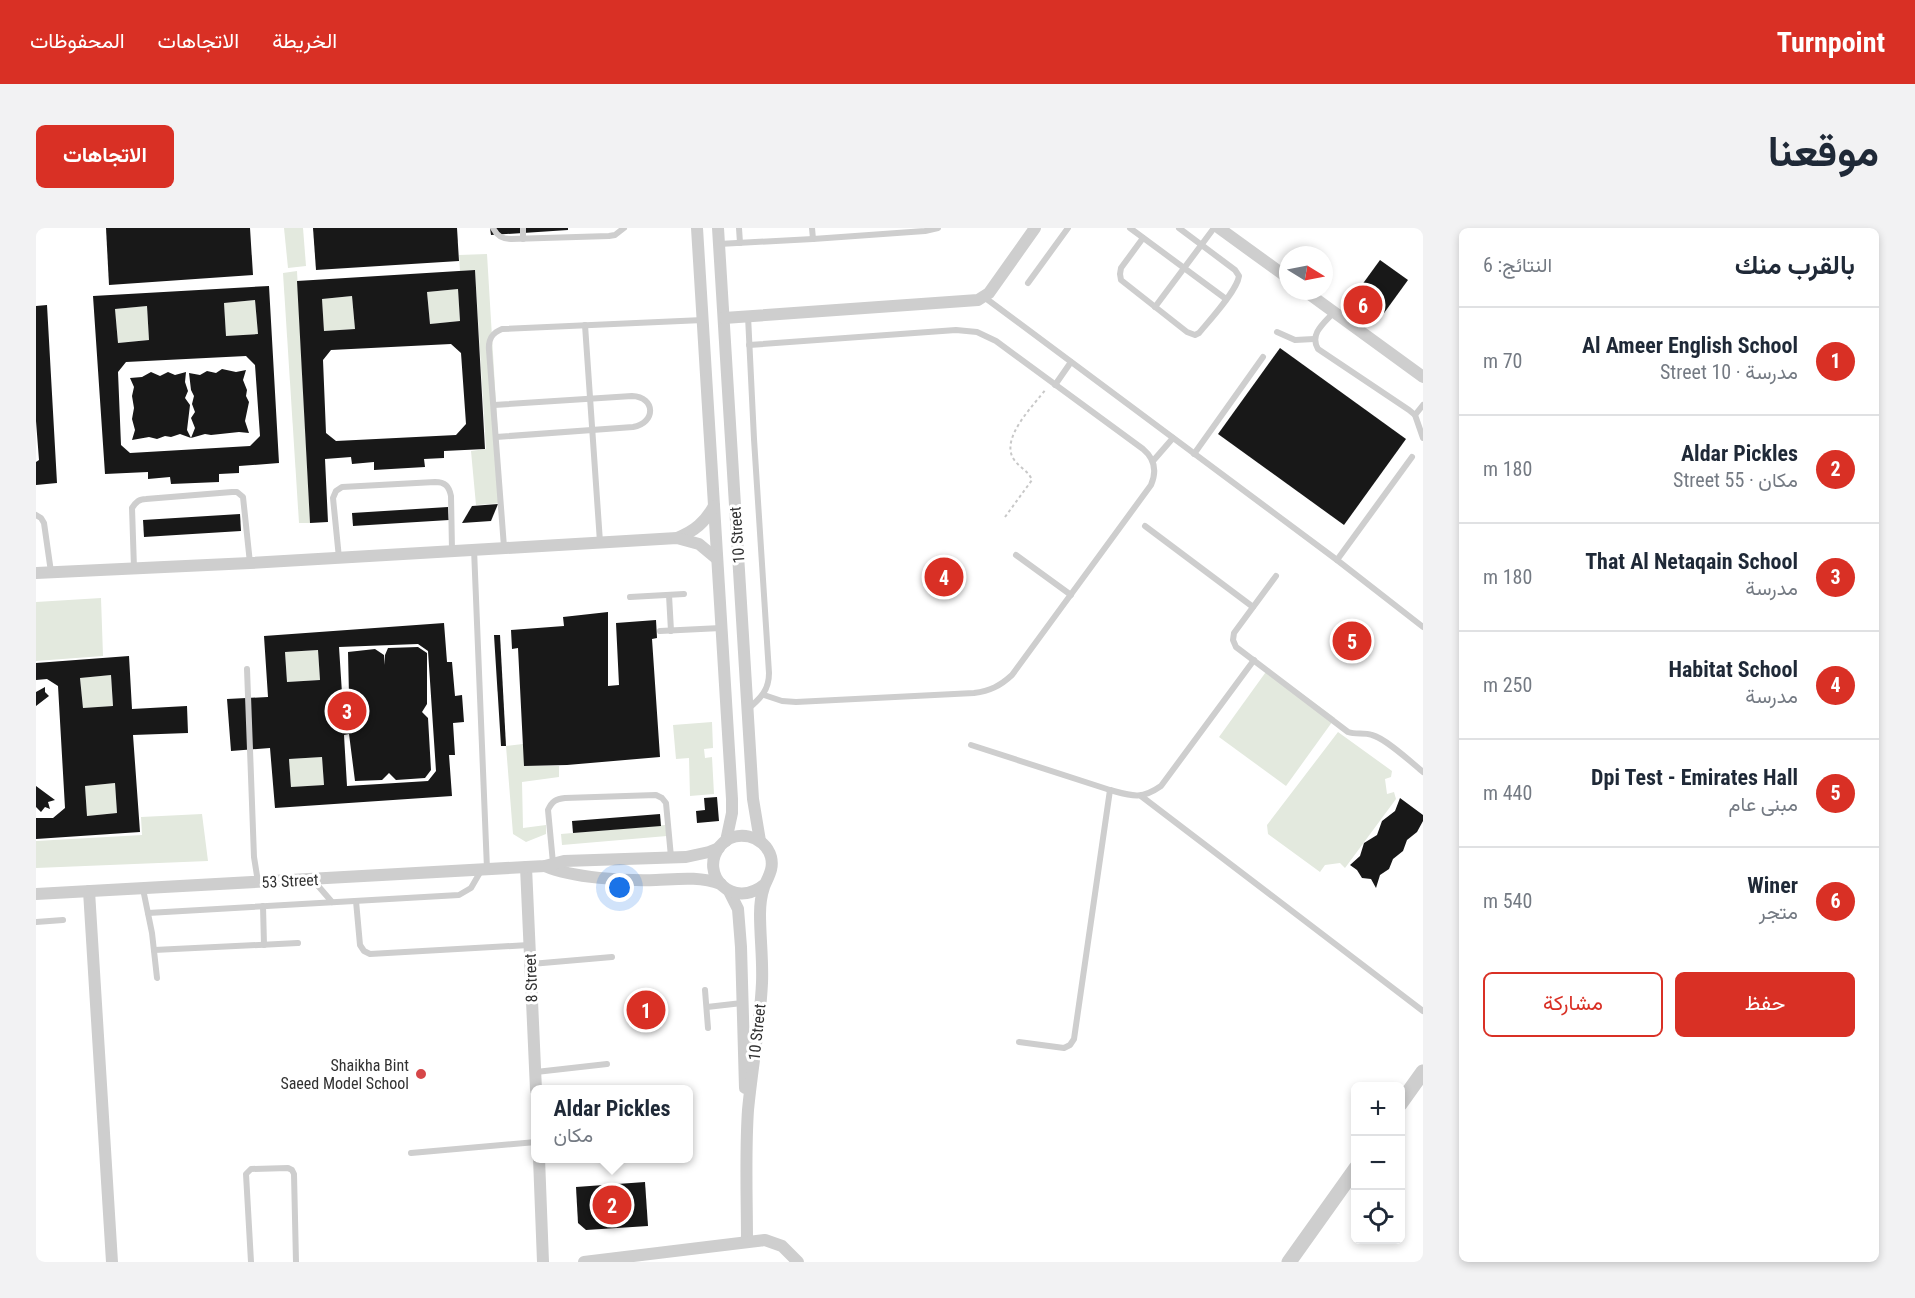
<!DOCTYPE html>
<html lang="ar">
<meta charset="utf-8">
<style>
:root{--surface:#fff;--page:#f2f2f3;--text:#1f2937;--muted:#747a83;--line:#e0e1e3;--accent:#d93025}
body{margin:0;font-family:"Roboto Condensed",Vazirmatn,sans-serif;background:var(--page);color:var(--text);direction:rtl}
.controls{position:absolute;right:18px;bottom:18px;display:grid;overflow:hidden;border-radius:9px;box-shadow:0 3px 9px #0003}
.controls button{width:54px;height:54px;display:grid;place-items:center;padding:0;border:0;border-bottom:2px solid var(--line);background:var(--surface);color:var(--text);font:30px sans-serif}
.compass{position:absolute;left:1243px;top:18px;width:54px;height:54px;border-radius:50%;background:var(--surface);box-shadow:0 3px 9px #0003;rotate:100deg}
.you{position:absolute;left:584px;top:660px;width:21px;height:21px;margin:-15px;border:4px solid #fff;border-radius:50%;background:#1a73e8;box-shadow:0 0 0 9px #1a73e833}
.badge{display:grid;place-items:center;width:39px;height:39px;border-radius:50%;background:var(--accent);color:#fff;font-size:20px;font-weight:700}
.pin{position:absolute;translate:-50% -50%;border:3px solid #fff;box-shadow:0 2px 6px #0006}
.popup{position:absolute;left:495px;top:857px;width:162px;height:78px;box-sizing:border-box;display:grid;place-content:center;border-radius:9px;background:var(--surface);filter:drop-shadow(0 2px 4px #0005);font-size:20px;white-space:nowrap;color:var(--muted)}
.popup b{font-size:22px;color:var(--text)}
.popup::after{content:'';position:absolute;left:50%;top:100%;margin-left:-12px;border:12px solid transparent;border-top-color:var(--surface)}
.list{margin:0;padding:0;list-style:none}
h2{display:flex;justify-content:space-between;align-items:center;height:78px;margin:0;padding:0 24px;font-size:26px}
h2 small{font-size:20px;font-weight:400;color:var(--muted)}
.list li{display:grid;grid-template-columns:39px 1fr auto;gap:18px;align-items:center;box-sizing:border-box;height:108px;padding:0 24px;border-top:2px solid var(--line)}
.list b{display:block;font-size:22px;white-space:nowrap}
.list p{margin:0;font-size:20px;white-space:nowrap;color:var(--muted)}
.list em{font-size:20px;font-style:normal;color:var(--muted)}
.actions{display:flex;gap:12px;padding:18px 24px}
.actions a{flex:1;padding:14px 0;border:2px solid var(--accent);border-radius:9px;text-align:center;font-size:21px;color:var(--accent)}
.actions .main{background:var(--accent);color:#fff}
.icon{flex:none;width:33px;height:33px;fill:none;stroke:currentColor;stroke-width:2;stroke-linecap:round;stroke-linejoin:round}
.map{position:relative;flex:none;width:1387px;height:1034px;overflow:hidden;direction:ltr;border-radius:9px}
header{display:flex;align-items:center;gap:36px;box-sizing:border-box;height:84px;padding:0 30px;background:var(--accent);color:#fff}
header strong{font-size:28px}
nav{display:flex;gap:33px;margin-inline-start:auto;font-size:21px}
.intro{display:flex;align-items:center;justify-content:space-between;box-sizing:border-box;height:144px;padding:0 36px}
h1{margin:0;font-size:42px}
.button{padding:15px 27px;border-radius:9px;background:var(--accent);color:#fff;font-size:21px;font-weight:700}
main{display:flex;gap:36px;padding:0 36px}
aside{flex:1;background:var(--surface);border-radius:9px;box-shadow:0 3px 9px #0003}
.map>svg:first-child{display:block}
.green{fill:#e3e9de}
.building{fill:#181818;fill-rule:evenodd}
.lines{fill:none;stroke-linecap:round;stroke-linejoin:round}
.path{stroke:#c8c8c8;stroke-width:2;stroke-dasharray:3 3;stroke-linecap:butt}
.service{stroke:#cecece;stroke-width:6}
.minor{stroke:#cecece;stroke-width:12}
.tertiary{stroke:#cecece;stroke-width:15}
.poi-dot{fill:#d64648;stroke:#fff;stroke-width:2}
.labels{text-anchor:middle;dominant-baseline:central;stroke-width:6;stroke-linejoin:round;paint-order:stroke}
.street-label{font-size:16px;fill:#313131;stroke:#fff}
.poi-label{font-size:16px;fill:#313131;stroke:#fff;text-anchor:end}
</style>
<header>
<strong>Turnpoint</strong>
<nav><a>الخريطة</a><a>الاتجاهات</a><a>المحفوظات</a></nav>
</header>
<div class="intro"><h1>موقعنا</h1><a class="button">الاتجاهات</a></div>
<main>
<aside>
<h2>بالقرب منك<small>النتائج: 6</small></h2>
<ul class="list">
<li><span class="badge">1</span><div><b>Al Ameer English School</b><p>مدرسة · 10 Street</p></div><em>70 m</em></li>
<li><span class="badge">2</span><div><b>Aldar Pickles</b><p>مكان · 55 Street</p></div><em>180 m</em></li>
<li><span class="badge">3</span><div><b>That Al Netaqain School</b><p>مدرسة</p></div><em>180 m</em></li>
<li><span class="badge">4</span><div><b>Habitat School</b><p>مدرسة</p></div><em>250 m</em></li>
<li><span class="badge">5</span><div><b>Dpi Test - Emirates Hall</b><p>مبنى عام</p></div><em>440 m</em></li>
<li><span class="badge">6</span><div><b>Winer</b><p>متجر</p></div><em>540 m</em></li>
</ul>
<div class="actions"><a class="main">حفظ</a><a>مشاركة</a></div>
</aside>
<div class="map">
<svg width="1387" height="1034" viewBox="0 0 1387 1034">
<rect width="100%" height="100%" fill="#fff"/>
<!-- green -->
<g class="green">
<polygon points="248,0 267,0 270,38 252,40"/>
<polygon points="451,26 466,275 440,277 435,223 450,221 439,42 424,43 423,27"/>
<polygon points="261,43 274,295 263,295 247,45"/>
<polygon points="422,61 424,93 394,96 391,64"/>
<polygon points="316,68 319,101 288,103 286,71"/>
<polygon points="219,72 222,106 190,108 188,75"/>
<polygon points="111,78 113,112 82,115 79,81"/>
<polygon points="65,370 67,428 0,433 0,374"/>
<polygon points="282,422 284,452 251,454 249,424"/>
<polygon points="1232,441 1299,490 1250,558 1183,509"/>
<polygon points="75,447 77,478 47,480 44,450"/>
<polygon points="676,494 677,520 668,521 669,530 676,529 678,566 654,568 653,530 640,531 637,497"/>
<polygon points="1302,504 1356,543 1355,549 1349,551 1351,566 1358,564 1360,571 1309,640 1304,635 1289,637 1284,644 1232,606 1231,597"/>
<polygon points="487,516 489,538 523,538 523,549 486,554 487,600 510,597 510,606 490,614 477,606 470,518"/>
<polygon points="286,529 288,557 255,559 253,531"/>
<polygon points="79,555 81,585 51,588 49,558"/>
<polygon points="166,586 172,633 0,640 0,613 106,607 105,589"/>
<polygon points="629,597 631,608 526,617 525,606"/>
</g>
<!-- building -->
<g class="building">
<polygon points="70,0 214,0 217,47 73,57"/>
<polygon points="277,0 421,0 423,33 280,42"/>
<polygon points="454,0 532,0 532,2 455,7"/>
<polygon points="1344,32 1372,52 1343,92 1315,72"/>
<path d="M439,42L449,221L408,223V230L388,231L389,239L338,242V234L316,236L315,229L289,231L292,294L274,295L261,53ZM422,61L424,93L394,96L391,64ZM316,68L319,101L288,103L286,71ZM415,116L425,125L430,196L420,207L300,213L290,205L287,132L295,122Z"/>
<path d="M233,58L243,235L203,238V245L183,246V254L135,256L134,249L112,251V244L69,246L57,68ZM219,72L222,106L190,108L188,75ZM111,78L113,112L82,115L79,81ZM210,128L219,137L224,208L214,218L94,225L85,217L82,144L90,134Z"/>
<polygon points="11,77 21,255 0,257 0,234 3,232 0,193 0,78"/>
<polygon points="1244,120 1370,211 1308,297 1182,206"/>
<polygon points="186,141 200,144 210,142 207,152 211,162 210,168 213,174 209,193 213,205 203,204 175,207 169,206 155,210 144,206 135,209 129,208 121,211 113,209 96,212 99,202 96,191 98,180 96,168 98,159 94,150 106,149 115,144 124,148 132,144 139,147 150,144 149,154 152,163 149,170 154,177 151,202 155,210 159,200 155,190 159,184 156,176 158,168 155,162 153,145 164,147 171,143 180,145"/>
<polygon points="462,276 455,293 426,295 436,278"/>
<polygon points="412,279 413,292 317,298 316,285"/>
<polygon points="204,286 205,303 108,309 107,292"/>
<polygon points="572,384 572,458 583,457 580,395 620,392 621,410 616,411 624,529 531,537 488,538 482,420 476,421 475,402 528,398 527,389"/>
<path d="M408,395L411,434H416L419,468L426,467L428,494L417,495L419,527H413L416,568L239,580L234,520L195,523L191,471L232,469L228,408ZM382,416L392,423L400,543L392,553L311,558L308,507L313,506L319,553L346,552L353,545L360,552L389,550L395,542L392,490L386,484L391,476V425L382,419L352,420L349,427L348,437V427L339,421L312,424L313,468H306L309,482L314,489L308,496L303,419ZM282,422L284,452L251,454L249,424ZM286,529L288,557L255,559L253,531Z"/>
<polygon points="458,407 464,407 470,518 465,518"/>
<path d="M93,428L96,481L151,478L152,505L97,507L104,604L0,611V590H17L29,580L22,458L11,451L0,452V435ZM75,447L77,478L47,480L44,450ZM79,555L81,585L51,588L49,558Z"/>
<polygon points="9,459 9,464 13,468 0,478 0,464"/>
<polygon points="0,558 19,572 12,574 14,581 9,579 5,584 0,579"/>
<polygon points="681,569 683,593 661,595 660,583 669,582 668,570"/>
<polygon points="1364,570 1387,587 1387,593 1381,604 1371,612 1367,623 1357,631 1353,641 1344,647 1340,660 1335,651 1326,650 1321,642 1314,637 1324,628 1328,615 1341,607 1346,593 1359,583"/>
<polygon points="624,586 625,598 537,605 536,593"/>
<polygon points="609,954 612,998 550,1002 542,995 540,959"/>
</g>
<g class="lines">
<!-- path -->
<path class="path" d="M969,289L996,252C992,242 982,239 977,230C965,209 998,177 1010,161"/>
<!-- service -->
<g class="service">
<path d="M457,0C461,8 466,11 475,11L573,8L579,7L588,0"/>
<polyline points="487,0 487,11"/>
<polyline points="703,0 704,15"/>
<polyline points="776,0 777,11"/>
<polyline points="1094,0 1190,71"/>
<path d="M1107,10L1085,40L1084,46L1085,52L1151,104L1159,107L1163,105C1173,93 1201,63 1203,48L1199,42L1143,0"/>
<polyline points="683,16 777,11 889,3 902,0"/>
<polyline points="992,55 1032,0"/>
<polyline points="948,69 1301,332 1387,399"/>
<polyline points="1119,79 1178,0"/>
<path d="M1298,84C1288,95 1273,106 1282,121L1373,182L1379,187L1387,210"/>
<path d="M712,88L718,211L733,445C733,462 725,470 712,481"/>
<polyline points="549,97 564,314"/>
<polyline points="1241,104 1259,112 1278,111"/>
<path d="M713,117L920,102L941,104L960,113L1107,221C1119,231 1121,243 1115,257L976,447C964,458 954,463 938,465L760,474L746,473L728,467"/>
<polyline points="1019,157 1035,134"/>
<path d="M458,177L596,168C620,169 620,195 597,199L460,209"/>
<polyline points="1379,187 1387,177"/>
<polyline points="1158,226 1227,129"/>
<polyline points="1117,233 1137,210"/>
<polyline points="0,287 5,290 8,295 15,344"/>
<polyline points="1109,298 1217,379"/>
<path d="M468,319L453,122C452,111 456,105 466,101L667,92"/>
<polyline points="438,321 451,641"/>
<polyline points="980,327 1035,367"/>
<path d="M303,330L297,270L300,263L306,259L399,254C409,254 413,258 415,268L416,322"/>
<polyline points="1301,332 1376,229"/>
<path d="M98,340L96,280C100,274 103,271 110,271L196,264H201L207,269L214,335"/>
<path d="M1240,348L1198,405L1197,412L1200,419L1312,504C1320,507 1328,504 1336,507C1349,510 1375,534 1387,544"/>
<polyline points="633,367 635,403"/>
<polyline points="594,369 648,366"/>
<polyline points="624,403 685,400"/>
<polyline points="211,441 218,629 222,654"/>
<path d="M935,517L1074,562C1096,568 1105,572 1125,558L1218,432"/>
<polyline points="1105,568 1387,783"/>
<path d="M517,635L512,582C516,573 520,571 529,570L620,567L626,570L630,575L635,629"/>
<polyline points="277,652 296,674"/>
<polyline points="107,661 116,705 121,750"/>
<polyline points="320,673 324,717 328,723 334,726 493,717"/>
<polyline points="227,678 228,717"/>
<polyline points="112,685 423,667 435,660 446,641"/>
<polyline points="0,694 27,692"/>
<polyline points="118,722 262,715"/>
<polyline points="495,736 576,729"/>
<polyline points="669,762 672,800"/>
<polyline points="671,779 706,775"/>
<polyline points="983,814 1028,820 1034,817 1038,811 1074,562"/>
<polyline points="500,844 571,836"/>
<polyline points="375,925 500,914"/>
<polyline points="215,1034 210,946 215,941 252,940 256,942 258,946 260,1034"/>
</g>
<!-- minor -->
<g class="minor">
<polyline points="661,0 696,571 696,585 690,613"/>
<polyline points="682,0 717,571 724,613"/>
<polyline points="1183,0 1252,50"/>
<polyline points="1269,63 1387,149"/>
<polyline points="688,90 942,72 953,65 999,0"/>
<path d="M641,310C659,303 669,294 678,278"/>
<polyline points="0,345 214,335 641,310 663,316 681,331"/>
<path d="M509,638C536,650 590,653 620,652C642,651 663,648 685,656"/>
<polyline points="490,639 500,862"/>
<polyline points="53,663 76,1034"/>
<polyline points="693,663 702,681 705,719 709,860"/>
<polyline points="0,666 490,639 509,638 528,633 650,629 673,624 683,620"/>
<polyline points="503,930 507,1034"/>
<path d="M711,1014C711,970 709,926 712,882C716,840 724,797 726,755C727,732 724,709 724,686C724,677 725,668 728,659C732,649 738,641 735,629C729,607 699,600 684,618C662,646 697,683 729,656"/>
<polyline points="548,1034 729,1012 746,1018 762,1034"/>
</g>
<!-- tertiary -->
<g class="tertiary">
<polyline points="1364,876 1387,844"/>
<polyline points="1253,1034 1320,940"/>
</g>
</g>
<!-- markers -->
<circle class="poi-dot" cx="385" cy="846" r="6"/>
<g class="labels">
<!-- street labels -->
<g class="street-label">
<text transform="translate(701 307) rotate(-94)">10 Street</text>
<text transform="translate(254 653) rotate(-3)">53 Street</text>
<text transform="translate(495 750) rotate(-92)">8 Street</text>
<text transform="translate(721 804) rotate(-84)">10 Street</text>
</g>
<!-- poi labels -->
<g class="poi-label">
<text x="373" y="837">Shaikha Bint<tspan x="373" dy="18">Saeed Model School</tspan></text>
</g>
</g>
</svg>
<div class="controls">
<button>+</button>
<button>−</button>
<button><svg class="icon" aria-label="locate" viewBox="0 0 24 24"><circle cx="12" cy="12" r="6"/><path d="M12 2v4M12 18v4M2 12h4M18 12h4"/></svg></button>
</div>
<svg class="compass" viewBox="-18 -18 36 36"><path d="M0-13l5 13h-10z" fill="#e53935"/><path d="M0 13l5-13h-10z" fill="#747a83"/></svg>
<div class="you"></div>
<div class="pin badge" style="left:610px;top:782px">1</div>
<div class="pin badge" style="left:576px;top:977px">2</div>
<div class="popup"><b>Aldar Pickles</b>مكان</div>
<div class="pin badge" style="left:311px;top:483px">3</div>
<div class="pin badge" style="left:908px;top:349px">4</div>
<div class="pin badge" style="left:1316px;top:413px">5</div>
<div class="pin badge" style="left:1327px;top:77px">6</div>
</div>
</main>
